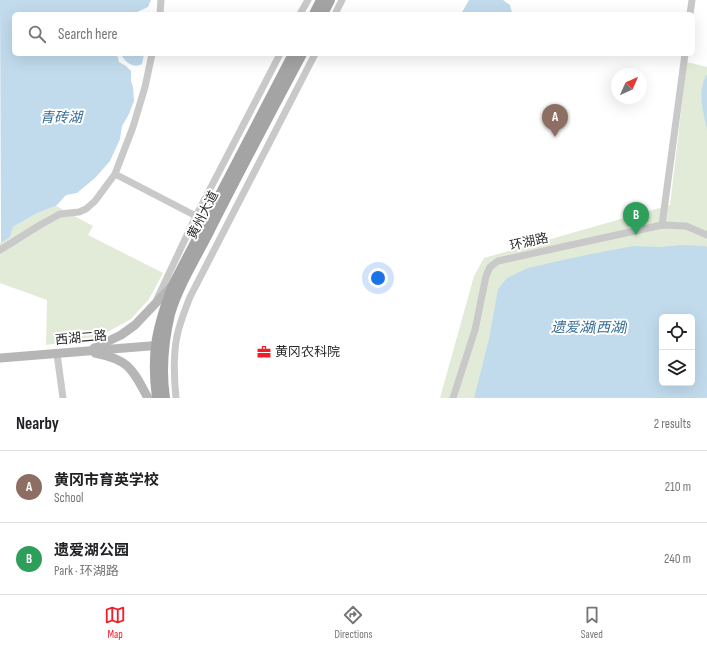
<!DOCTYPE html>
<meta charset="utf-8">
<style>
:root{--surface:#fff;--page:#f6f6f6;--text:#202124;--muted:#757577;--line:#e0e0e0;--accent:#f41c25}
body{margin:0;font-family:"Sofia Sans Condensed","Noto Sans SC",sans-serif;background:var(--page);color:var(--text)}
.controls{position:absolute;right:12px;bottom:12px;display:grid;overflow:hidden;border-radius:6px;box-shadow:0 4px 16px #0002}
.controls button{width:36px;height:36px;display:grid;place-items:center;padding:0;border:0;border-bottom:1px solid var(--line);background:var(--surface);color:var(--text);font:20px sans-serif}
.compass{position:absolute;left:611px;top:68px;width:36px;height:36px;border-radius:50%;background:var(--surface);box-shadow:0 4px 16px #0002;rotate:45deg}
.you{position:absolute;left:378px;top:278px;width:14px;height:14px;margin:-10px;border:3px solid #fff;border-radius:50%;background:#1a73e8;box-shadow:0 0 0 6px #1a73e833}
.badge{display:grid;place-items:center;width:26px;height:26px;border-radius:50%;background:var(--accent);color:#fff;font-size:13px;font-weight:700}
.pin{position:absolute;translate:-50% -33px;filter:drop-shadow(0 1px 2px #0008)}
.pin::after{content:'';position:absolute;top:21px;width:14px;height:12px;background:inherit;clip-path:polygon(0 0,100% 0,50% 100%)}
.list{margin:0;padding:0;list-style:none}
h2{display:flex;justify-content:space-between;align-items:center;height:52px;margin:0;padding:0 16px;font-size:17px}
h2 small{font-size:13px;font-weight:400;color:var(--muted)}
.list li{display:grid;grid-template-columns:26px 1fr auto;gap:12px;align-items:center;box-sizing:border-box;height:72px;padding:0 16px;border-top:1px solid var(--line)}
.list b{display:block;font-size:15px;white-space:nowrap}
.list p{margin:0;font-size:13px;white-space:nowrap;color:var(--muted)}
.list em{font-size:13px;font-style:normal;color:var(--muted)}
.icon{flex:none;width:22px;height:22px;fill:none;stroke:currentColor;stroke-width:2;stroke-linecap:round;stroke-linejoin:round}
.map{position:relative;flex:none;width:707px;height:398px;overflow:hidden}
.search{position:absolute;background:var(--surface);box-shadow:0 4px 16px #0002;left:12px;right:12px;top:12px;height:44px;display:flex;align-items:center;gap:10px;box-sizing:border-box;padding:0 14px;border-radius:6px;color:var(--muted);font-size:15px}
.sheet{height:196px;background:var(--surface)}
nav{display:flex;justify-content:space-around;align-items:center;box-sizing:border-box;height:56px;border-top:1px solid var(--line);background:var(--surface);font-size:11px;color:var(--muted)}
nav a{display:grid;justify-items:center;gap:2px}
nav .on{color:var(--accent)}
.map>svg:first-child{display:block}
.green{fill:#e1ebd7;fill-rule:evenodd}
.water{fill:#c1dbed;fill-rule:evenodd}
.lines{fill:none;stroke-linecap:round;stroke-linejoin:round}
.street{stroke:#c9c9c9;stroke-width:7}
.secondary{stroke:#b6b6b6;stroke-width:9}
.primary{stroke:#a4a4a4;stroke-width:10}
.labels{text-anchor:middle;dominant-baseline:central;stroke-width:4;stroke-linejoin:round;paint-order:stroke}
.street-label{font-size:13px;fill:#2c2c2c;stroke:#fff}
.poi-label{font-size:13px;fill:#2c2c2c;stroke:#fff;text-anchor:start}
.water-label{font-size:14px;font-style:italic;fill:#346b94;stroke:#fff}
</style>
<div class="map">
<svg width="707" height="398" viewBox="0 0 707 398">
<rect width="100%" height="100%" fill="#fff"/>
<!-- green -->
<g class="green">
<path d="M687,62L707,67V398H440L474,276L484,258L670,205ZM662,317H692V383H662Z"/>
<polygon points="56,206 93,226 88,235 163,273 149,299 131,319 97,338 46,345 47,300 0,283 0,243 10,237 13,227 37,213"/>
</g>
<!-- water -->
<g class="water">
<polygon points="0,0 151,0 148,7 133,14 14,14 14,54 117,54 119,62 126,66 131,71 131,81 133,87 134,101 129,114 122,126 120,139 110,161 95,178 77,193 66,195 56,206 37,213 13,227 10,237 1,243"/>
<polygon points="469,0 503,0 510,5 512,13 461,14"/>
<path d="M121,54H144L142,64C133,69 125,62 121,54Z"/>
<path d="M707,74V129C703,112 697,90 707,74Z"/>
<path d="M682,245L705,246L707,247V398H474L489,339L498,289L507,278L528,268L581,256L633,246L659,247ZM662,317H692V383H662Z"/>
</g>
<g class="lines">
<!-- street -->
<g class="street">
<polyline points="160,14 161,0"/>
<polyline points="300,14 308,0"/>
<polyline points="335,14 342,0"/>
<polyline points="690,14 692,0"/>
<polyline points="152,54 145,87 133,127 115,174 196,216"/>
<polyline points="662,225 685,54"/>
<polyline points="0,250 40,225 60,214 79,212 86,209 95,201 115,174"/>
<polyline points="157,299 196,216 280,54"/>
<polyline points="57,354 63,398"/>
<path d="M176,398C174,378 173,356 177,336C180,322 185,310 190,297L315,54"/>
<polyline points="453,398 475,330 486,276 490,267 498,261 662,225 686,226 707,235"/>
</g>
<!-- secondary -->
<g class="secondary">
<polyline points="94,348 121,335 135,325 172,286"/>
<path d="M95,353C130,360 132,369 148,398"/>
<polyline points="0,358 162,345"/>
</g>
<!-- primary -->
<g class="primary">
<polyline points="314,14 321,0"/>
<polyline points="323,14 330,0"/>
<path d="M157,398C151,353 157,327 173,285L293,54"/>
<path d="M165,398C161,372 164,340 170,314C178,287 195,259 208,234C238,174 270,114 302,54"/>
</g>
</g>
<!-- icons -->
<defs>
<g id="office-bare" transform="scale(1.08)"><path d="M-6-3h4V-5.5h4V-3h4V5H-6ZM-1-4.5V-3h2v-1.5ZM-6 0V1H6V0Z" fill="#f41c25" stroke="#fff" stroke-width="2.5" paint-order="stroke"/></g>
</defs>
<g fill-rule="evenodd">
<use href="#office-bare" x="264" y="352"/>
</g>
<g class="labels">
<!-- street labels -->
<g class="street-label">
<text transform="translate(203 215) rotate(-63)">黄州大道</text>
<text transform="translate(529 242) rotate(-13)">环湖路</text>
<text transform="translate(81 338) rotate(-5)">西湖二路</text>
</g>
<!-- poi labels -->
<g class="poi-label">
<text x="275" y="352">黄冈农科院</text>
</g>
<!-- water labels -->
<g class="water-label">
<text x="61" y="117">青砖湖</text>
<text x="589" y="327">遗爱湖(西湖)</text>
</g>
</g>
</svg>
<div class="controls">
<button><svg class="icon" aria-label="locate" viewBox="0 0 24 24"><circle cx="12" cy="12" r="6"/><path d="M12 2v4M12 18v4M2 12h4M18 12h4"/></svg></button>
<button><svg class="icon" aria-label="layers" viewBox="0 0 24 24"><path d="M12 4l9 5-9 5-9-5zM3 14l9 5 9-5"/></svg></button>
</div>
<svg class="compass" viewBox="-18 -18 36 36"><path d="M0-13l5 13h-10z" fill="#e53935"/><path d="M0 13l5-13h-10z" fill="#757577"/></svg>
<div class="you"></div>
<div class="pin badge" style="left:555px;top:137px;background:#8d6e63">A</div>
<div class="pin badge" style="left:636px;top:235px;background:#2e9e5b">B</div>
<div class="search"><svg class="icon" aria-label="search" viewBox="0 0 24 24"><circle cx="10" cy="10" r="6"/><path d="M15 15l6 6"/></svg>Search here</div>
</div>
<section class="sheet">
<h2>Nearby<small>2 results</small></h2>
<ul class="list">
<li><span class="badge" style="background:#8d6e63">A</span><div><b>黄冈市育英学校</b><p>School</p></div><em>210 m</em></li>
<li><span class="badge" style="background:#2e9e5b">B</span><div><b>遗爱湖公园</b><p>Park · 环湖路</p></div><em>240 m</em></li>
</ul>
</section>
<nav>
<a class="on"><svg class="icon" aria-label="map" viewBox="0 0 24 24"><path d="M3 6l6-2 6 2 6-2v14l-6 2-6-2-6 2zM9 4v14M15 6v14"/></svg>Map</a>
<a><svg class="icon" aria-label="directions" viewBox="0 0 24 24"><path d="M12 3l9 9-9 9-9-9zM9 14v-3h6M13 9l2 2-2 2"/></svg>Directions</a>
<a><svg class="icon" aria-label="saved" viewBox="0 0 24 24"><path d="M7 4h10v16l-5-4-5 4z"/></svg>Saved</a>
</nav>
